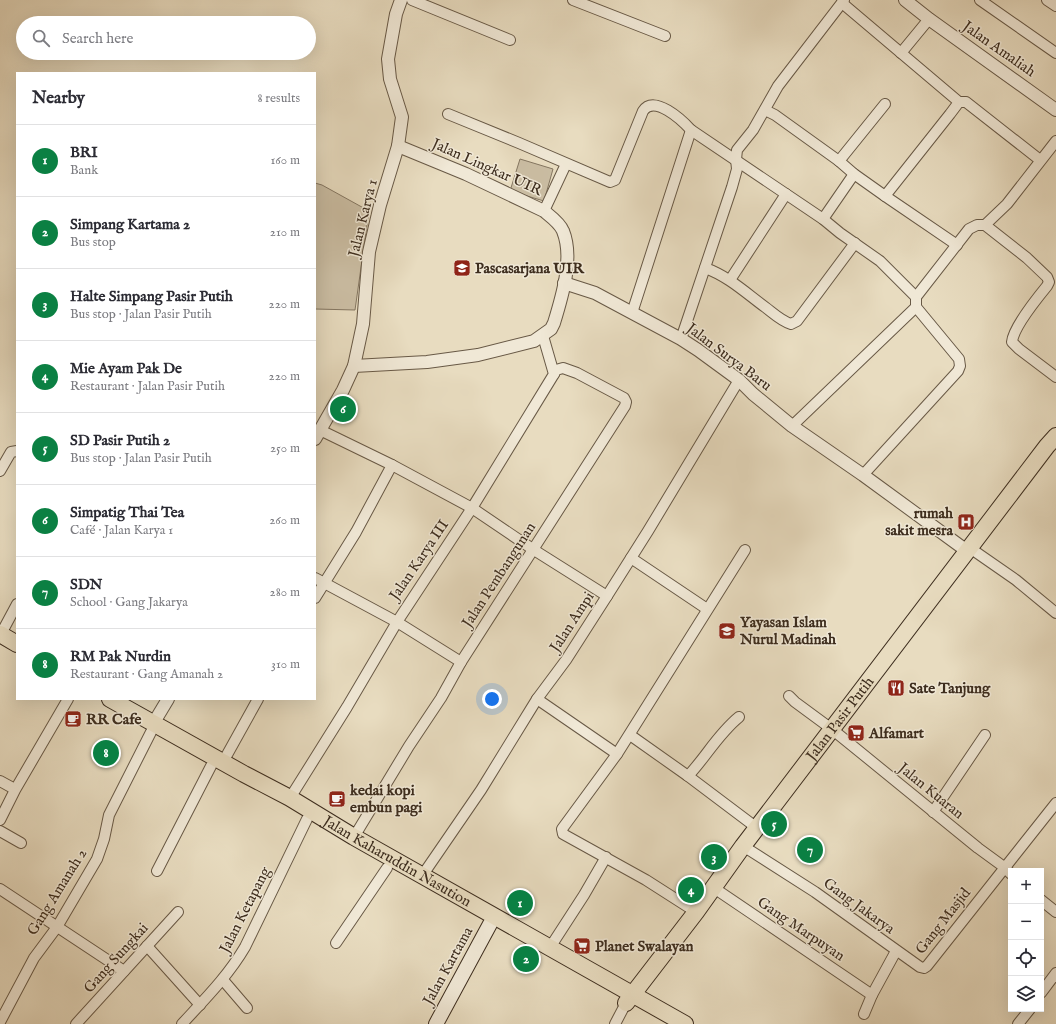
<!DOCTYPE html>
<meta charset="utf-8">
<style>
:root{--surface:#fff;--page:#f7f7f7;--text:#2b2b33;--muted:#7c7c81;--line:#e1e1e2;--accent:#0b8043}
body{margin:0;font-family:"IM FELL English",serif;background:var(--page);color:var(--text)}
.controls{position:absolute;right:12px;bottom:12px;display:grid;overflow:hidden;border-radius:0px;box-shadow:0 4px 16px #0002}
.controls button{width:36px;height:36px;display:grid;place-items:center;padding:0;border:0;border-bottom:1px solid var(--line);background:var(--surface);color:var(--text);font:20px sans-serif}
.you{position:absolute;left:492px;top:699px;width:14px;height:14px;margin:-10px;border:3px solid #fff;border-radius:50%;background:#1a73e8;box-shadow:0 0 0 6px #1a73e833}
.badge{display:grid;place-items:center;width:26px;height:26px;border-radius:50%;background:var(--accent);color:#fff;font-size:13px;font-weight:700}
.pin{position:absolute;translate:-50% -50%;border:2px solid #fff;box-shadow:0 1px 4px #0006}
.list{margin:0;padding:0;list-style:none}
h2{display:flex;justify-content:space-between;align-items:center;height:52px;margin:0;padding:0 16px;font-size:17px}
h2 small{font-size:13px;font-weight:400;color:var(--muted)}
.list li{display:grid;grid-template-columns:26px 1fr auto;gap:12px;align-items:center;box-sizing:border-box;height:72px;padding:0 16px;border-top:1px solid var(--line)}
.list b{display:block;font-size:15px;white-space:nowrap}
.list p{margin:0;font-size:13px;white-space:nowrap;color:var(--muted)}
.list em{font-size:13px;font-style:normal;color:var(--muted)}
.icon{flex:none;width:22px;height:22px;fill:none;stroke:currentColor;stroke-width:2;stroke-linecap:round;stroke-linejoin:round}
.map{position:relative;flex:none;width:1056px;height:1024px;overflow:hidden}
.search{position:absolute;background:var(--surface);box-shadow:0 4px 16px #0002;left:16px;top:16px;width:300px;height:44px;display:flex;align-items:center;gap:10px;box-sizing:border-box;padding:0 14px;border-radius:22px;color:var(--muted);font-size:15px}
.panel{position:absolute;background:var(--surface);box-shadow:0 4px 16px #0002;left:16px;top:72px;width:300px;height:628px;border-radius:0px}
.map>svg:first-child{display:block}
.green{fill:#cbbea4;stroke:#847661}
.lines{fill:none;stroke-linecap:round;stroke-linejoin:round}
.minor-casing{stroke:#685946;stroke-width:12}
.tertiary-casing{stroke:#685946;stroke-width:14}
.secondary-casing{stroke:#3d2d1e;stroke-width:16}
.trunk-casing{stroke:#3d2d1e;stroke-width:18}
.minor{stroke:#f0e8d6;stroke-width:10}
.tertiary{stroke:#f0e8d6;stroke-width:12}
.secondary{stroke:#f0e8d6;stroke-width:14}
.trunk{stroke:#e8dcc0;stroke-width:16}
.labels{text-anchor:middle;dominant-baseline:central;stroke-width:3;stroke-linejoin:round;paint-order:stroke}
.street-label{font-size:15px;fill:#3d2d1e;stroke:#f0e8d6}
.poi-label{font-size:15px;font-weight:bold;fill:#3d2d1e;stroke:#f0e8d6;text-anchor:start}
</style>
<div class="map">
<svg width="1056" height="1024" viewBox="0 0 1056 1024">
<rect width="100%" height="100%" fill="#e8dcc0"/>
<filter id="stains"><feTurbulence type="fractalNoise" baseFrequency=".005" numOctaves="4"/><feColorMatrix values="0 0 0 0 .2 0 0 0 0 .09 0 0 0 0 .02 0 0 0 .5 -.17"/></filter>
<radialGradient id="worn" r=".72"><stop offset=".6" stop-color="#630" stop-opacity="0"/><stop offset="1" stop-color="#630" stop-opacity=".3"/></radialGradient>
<!-- green -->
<g class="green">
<polygon points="520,159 553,169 544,201 510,191"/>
<polygon points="315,183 322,185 369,211 355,310 315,309"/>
</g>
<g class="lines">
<!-- minor casing -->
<g class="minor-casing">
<g id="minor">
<polyline points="412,0 510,40"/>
<polyline points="573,0 665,36"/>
<polyline points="980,0 1056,53"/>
<polyline points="1047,0 1056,6"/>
<polyline points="842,3 959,102 950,114 885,196"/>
<polyline points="901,53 929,19"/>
<polyline points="959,102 966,102 1040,160"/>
<polyline points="765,110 775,115 839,161 854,174 885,196 957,245"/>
<path d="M448,114L519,143L610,182L615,180L643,111C654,94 682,120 691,130L823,219L840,233L880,261L916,297V307L959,359L960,366L958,371L863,475"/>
<polyline points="839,161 885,104"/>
<polyline points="544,211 566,164"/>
<polyline points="823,219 854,174"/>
<polyline points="985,225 1007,204 1056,141"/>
<path d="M705,268C728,276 746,293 765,307C773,313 781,321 791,324L797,321L855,243"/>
<polyline points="730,280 786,194"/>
<path d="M916,297L969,229L977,225H985L1027,258L1047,277L1049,282L1047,286C1038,297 1013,328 1012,342L1019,349L1056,377"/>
<polyline points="632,313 691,130"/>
<polyline points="681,339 732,187 737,169 736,159 737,150 753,130 778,86 844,0"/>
<polyline points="792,426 916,307"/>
<polyline points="320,430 392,465 472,508 534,550 607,596"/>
<polyline points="0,471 11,452 17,451"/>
<polyline points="970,548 1016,580 1056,613"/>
<polyline points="631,558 707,609"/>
<polyline points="315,578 397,622 461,662"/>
<polyline points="315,598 356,532 392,465"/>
<polyline points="1,634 17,604"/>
<polyline points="789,696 795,702 833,730 978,848 1004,867 1011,874"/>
<polyline points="537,699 617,754"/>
<polyline points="630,735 688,776 757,828"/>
<polyline points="223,762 258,699"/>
<path d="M688,776C706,757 718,734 739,717"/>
<polyline points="0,781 11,787"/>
<polyline points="290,798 347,707 397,622 472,508 554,374 543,336"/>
<polyline points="933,812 985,735"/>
<polyline points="0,820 15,790 68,699"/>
<polyline points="0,831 21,843"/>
<polyline points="354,837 409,746 441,698 461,662 625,406 626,402 624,398 577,373 563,368 556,370 554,374"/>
<polyline points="743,846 815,892 920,967 924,968 927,966 1056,803"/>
<polyline points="157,871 211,766"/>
<polyline points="422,876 481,790 537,699 566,660 607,596 648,531 739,380"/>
<polyline points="714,888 872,995"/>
<polyline points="0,889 124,971"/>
<polyline points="1041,900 1056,912"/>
<polyline points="696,912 646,880 563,834 562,829 617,754 745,550"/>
<polyline points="336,943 387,868"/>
<polyline points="147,946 200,1005"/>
<polyline points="549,949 584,895 606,857"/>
<polyline points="223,980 247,1008"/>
<polyline points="1041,993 1056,973"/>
<polyline points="864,1014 872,995 896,951"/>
<polyline points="0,1022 34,958 57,927 97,859 104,839 109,815 151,732"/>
<polyline points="76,1024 178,912"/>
<path d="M182,1024C205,999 228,976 245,947L307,819"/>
<polyline points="615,1024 626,1003"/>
<polyline points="1018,1024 1030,1009"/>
</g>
</g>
<!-- tertiary casing -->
<g class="tertiary-casing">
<g id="tertiary">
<polyline points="905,0 929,19 1056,110"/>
<polyline points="564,283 595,293 681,339 698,350 739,380 753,394 792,426 863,475 967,551"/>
<path d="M354,366L427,362L478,355L534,341L551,329L554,323C562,297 574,258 563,231C560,223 550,216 544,211L466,174L398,146"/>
<polyline points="315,439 343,390 354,366 363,324 369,252 380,205 398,146 402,117 390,79 388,59 396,14 401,0"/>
<polyline points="153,724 168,699"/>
</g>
</g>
<!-- secondary casing -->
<g class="secondary-casing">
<polyline id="secondary" points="436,1024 490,924"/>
</g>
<!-- trunk casing -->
<g class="trunk-casing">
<g id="trunk">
<polyline points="0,634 17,644"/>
<path id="s1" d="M110,699L244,774L290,798L354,837L685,1024"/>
<path id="s2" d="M626,1003L696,912L743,846L1047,446L1056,436"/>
</g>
</g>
<!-- minor -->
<use href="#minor" class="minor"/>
<!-- tertiary -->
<use href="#tertiary" class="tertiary"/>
<!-- secondary -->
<use href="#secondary" class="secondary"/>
<!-- trunk -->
<use href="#trunk" class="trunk"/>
</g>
<!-- icons -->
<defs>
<g id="university-square" transform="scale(0.9)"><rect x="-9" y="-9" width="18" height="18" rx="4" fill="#8f2418" stroke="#f0e8d6"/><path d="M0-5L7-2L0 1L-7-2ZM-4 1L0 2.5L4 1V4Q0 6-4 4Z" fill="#fff"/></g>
<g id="hospital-square" transform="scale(0.9)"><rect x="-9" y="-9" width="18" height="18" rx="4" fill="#8f2418" stroke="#f0e8d6"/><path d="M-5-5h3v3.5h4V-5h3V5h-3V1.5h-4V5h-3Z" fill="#fff"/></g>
<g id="school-square" transform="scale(0.9)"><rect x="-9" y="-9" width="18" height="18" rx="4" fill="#8f2418" stroke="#f0e8d6"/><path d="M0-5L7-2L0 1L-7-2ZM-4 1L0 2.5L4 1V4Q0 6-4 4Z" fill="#fff"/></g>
<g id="restaurant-square" transform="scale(0.9)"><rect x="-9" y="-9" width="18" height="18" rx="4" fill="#8f2418" stroke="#f0e8d6"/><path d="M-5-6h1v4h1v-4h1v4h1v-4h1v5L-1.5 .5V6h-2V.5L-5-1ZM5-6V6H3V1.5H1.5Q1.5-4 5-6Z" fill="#fff"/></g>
<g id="cafe-square" transform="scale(0.9)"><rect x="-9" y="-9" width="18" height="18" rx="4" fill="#8f2418" stroke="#f0e8d6"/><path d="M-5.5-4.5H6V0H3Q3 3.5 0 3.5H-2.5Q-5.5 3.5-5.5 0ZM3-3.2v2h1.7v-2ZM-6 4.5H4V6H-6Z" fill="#fff"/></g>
<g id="supermarket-square" transform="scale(0.9)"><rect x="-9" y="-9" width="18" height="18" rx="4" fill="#8f2418" stroke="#f0e8d6"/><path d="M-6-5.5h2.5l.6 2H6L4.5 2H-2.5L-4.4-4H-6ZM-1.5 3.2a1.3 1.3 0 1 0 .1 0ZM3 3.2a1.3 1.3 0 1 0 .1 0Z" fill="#fff"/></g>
</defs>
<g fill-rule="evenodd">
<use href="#university-square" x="462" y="268"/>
<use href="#hospital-square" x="966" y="522"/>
<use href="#school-square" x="727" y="631"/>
<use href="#restaurant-square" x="896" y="688"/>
<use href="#cafe-square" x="73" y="719"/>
<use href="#supermarket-square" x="856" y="733"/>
<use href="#cafe-square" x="337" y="799"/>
<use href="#supermarket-square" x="582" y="946"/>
</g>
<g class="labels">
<!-- street labels -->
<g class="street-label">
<text transform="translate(999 49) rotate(35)">Jalan Amaliah</text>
<text transform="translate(487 167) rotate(24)">Jalan Lingkar UIR</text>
<text transform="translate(363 218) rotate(-76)">Jalan Karya 1</text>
<text transform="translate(729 357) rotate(37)">Jalan Surya Baru</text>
<text transform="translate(419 560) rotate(-56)">Jalan Karya III</text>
<text transform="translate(499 575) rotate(-57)">Jalan Pembangunan</text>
<text transform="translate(572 622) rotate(-57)">Jalan Ampi</text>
<text stroke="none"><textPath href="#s2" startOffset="356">Jalan Pasir Putih</textPath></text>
<text transform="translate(931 791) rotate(39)">Jalan Kuaran</text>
<text stroke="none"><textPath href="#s1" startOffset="330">Jalan Kaharuddin Nasution</textPath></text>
<text transform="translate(57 892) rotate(-58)">Gang Amanah 2</text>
<text transform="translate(859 906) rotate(36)">Gang Jakarya</text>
<text transform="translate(245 910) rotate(-63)">Jalan Ketapang</text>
<text transform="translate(943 921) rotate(-52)">Gang Masjid</text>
<text transform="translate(801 929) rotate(34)">Gang Marpuyan</text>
<text transform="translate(116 958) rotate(-48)">Gang Sungkai</text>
<text transform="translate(448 966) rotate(-61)">Jalan Kartama</text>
</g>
<!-- poi labels -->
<g class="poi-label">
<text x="475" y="268">Pascasarjana UIR</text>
<text x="953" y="513" text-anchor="end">rumah<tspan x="953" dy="17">sakit mesra</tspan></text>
<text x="740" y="622">Yayasan Islam<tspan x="740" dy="17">Nurul Madinah</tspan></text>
<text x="909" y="688">Sate Tanjung</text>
<text x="86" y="719">RR Cafe</text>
<text x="869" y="733">Alfamart</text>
<text x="350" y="790">kedai kopi<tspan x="350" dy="17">embun pagi</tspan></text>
<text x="595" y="946">Planet Swalayan</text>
</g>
</g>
<rect width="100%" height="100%" filter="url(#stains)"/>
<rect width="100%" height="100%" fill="url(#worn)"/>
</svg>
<div class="controls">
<button>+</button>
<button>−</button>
<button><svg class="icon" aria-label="locate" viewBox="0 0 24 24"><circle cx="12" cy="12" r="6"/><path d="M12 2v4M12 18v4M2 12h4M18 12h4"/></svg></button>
<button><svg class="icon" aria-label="layers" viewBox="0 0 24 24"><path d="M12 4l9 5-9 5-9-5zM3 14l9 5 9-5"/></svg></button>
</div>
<div class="you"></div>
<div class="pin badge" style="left:520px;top:903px">1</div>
<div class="pin badge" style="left:526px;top:959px">2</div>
<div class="pin badge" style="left:714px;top:857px">3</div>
<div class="pin badge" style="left:691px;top:890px">4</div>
<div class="pin badge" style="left:774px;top:824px">5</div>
<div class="pin badge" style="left:343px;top:409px">6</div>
<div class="pin badge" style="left:810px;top:850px">7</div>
<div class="pin badge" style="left:106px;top:753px">8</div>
<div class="search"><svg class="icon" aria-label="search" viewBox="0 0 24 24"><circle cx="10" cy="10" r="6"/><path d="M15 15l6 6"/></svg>Search here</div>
<section class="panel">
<h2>Nearby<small>8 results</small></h2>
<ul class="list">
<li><span class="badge">1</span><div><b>BRI</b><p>Bank</p></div><em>160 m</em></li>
<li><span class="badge">2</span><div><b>Simpang Kartama 2</b><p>Bus stop</p></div><em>210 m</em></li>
<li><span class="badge">3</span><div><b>Halte Simpang Pasir Putih</b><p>Bus stop · Jalan Pasir Putih</p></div><em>220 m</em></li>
<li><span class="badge">4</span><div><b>Mie Ayam Pak De</b><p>Restaurant · Jalan Pasir Putih</p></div><em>220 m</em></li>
<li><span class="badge">5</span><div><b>SD Pasir Putih 2</b><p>Bus stop · Jalan Pasir Putih</p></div><em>250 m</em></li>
<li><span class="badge">6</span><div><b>Simpatig Thai Tea</b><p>Café · Jalan Karya 1</p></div><em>260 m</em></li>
<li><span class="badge">7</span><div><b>SDN</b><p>School · Gang Jakarya</p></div><em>280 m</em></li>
<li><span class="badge">8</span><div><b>RM Pak Nurdin</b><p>Restaurant · Gang Amanah 2</p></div><em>310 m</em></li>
</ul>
</section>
</div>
